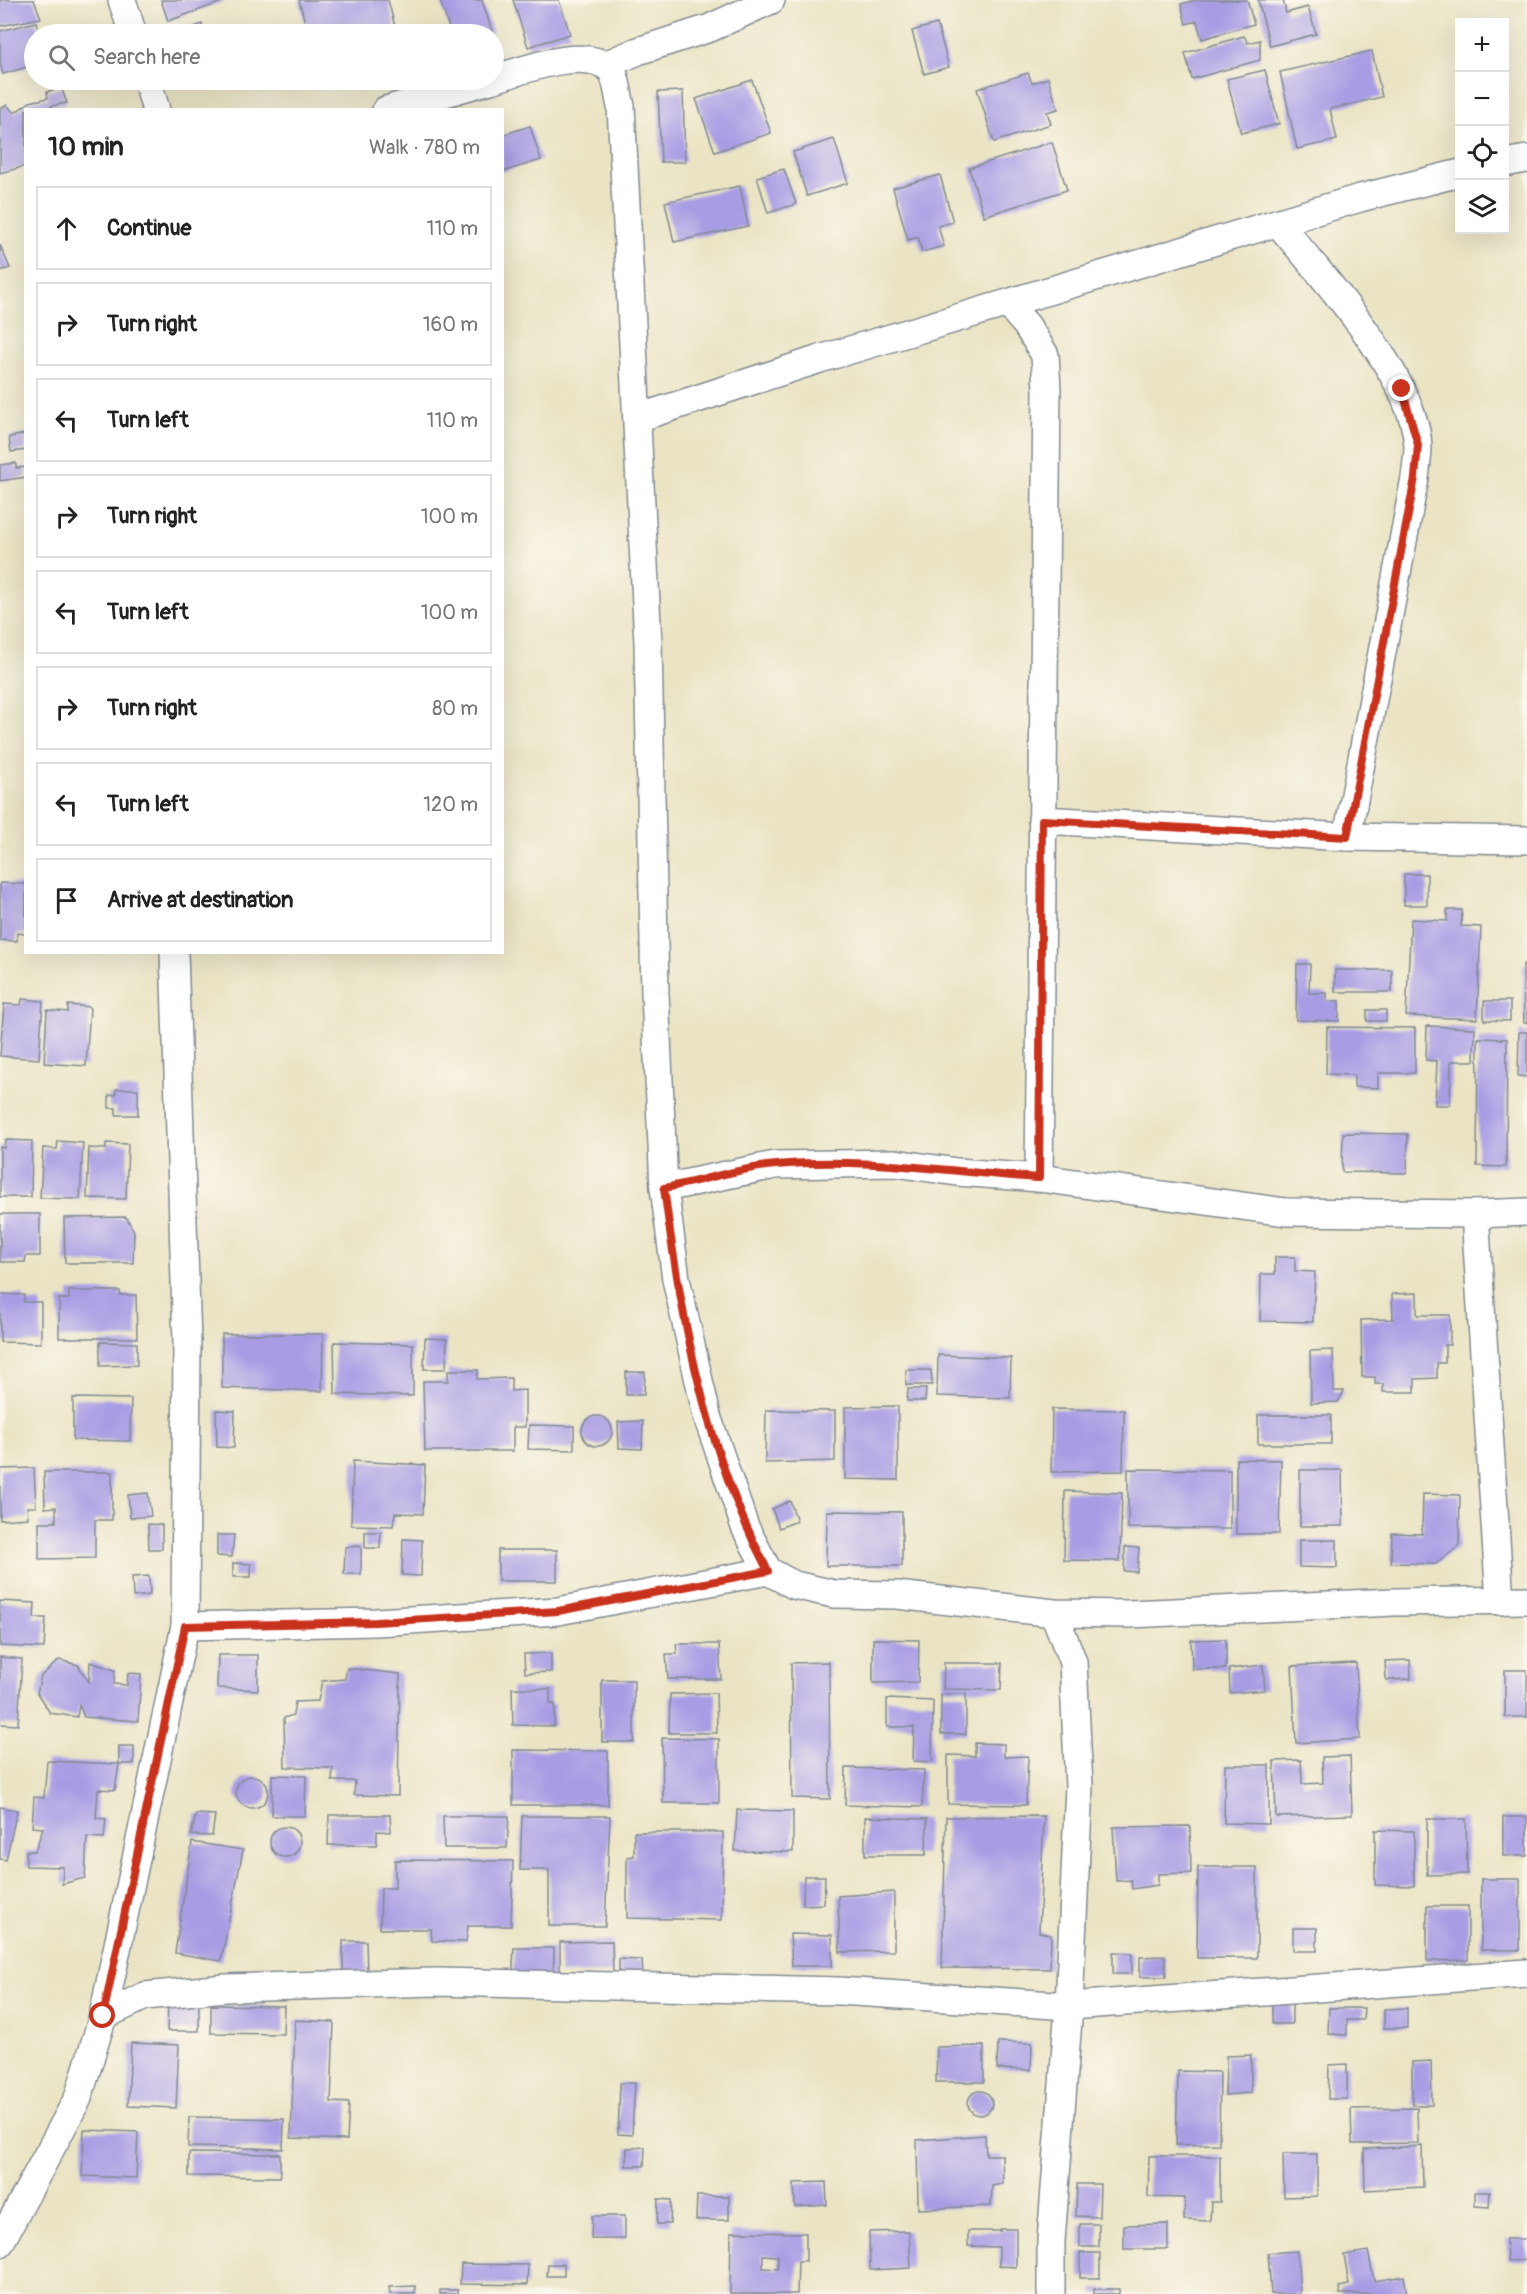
<!DOCTYPE html>
<meta charset="utf-8">
<style>
:root{--surface:#fff;--page:#f2f2f2;--text:#222;--muted:#767676;--line:#e0e0e0}
body{margin:0;font-family:Pangolin,sans-serif;background:var(--page);color:var(--text)}
.controls{position:absolute;right:18px;top:18px;display:grid;overflow:hidden;border-radius:0px;box-shadow:0 6px 24px #0002}
.controls button{width:54px;height:54px;display:grid;place-items:center;padding:0;border:0;border-bottom:2px solid var(--line);background:var(--surface);color:var(--text);font:30px sans-serif}
.stop{position:absolute;width:18px;height:18px;margin:-14px;border:4px solid #c8321e;border-radius:50%;background:#fff}
.stop.end{background:#c8321e;border-color:#fff;box-shadow:0 2px 6px #0008}
.list{margin:0;padding:0;list-style:none}
h2{display:flex;justify-content:space-between;align-items:center;height:78px;margin:0;padding:0 24px;font-size:26px}
h2 small{font-size:20px;font-weight:400;color:var(--muted)}
.list li{display:grid;grid-template-columns:39px 1fr auto;gap:18px;align-items:center;box-sizing:border-box;height:84px;margin:0 12px 12px;padding:0 12px;border:2px solid var(--line);border-radius:0px}
.list b{display:block;font-size:22px;white-space:nowrap}
.list em{font-size:20px;font-style:normal;color:var(--muted)}
.icon{flex:none;width:33px;height:33px;fill:none;stroke:currentColor;stroke-width:2;stroke-linecap:round;stroke-linejoin:round}
.map{position:relative;flex:none;width:1527px;height:2294px;overflow:hidden}
.search{position:absolute;background:var(--surface);box-shadow:0 6px 24px #0002;left:24px;top:24px;width:480px;height:66px;display:flex;align-items:center;gap:15px;box-sizing:border-box;padding:0 21px;border-radius:33px;color:var(--muted);font-size:22px}
.panel{position:absolute;background:var(--surface);box-shadow:0 6px 24px #0002;left:24px;top:108px;width:480px;height:846px;border-radius:0px}
.map>svg:first-child{display:block}
.building{fill:#a89ce4;fill-rule:evenodd}
.lines{fill:none;stroke-linecap:round;stroke-linejoin:round}
.street-casing{stroke:#828a91;stroke-width:30}
.street{stroke:#fff;stroke-width:27}
.route{stroke:#c8321e;stroke-width:8}
</style>
<div class="map">
<svg width="1527" height="2294" viewBox="0 0 1527 2294">
<rect width="100%" height="100%" fill="#fbf7ec"/>
<filter id="ink" filterUnits="userSpaceOnUse"><feTurbulence type="fractalNoise" baseFrequency=".0167" numOctaves="2"/><feDisplacementMap in="SourceGraphic" scale="12" xChannelSelector="R" yChannelSelector="G"/><feConvolveMatrix kernelMatrix="1 2 1 2 8 2 1 2 1" color-interpolation-filters="sRGB"/></filter>
<filter id="wash" filterUnits="userSpaceOnUse"><feTurbulence type="fractalNoise" baseFrequency=".008" numOctaves="4" result="noise"/><feDisplacementMap in="SourceGraphic" scale="24" xChannelSelector="R" yChannelSelector="G"/><feGaussianBlur stdDeviation="1.35" result="paint"/><feColorMatrix in="noise" values="0 0 0 0 0 0 0 0 0 0 0 0 0 0 0 0 0 1.4 0 .05"/><feComposite in="paint" operator="in"/></filter>
<g filter="url(#wash)">
<rect width="100%" height="100%" fill="#eae4c4"/>
<g id="blocks">
<!-- building -->
<g class="building">
<polygon points="0,0 34,0 41,18 0,26"/>
<polygon points="161,0 225,0 225,1 168,21"/>
<polygon points="299,0 388,0 397,34 308,34"/>
<polygon points="440,0 482,0 493,34 451,34"/>
<polygon points="513,0 559,0 570,34 528,47"/>
<polygon points="1197,0 1247,0 1254,24 1202,39 1197,21 1186,24 1181,4"/>
<polygon points="1258,0 1283,0 1286,13 1308,7 1316,34 1270,46"/>
<polygon points="36,22 39,34 34,34 34,65 3,74 0,62 0,31"/>
<polygon points="202,24 205,34 176,34"/>
<polygon points="937,24 949,67 924,74 912,31"/>
<polygon points="1244,36 1248,43 1260,40 1260,60 1192,79 1185,53"/>
<polygon points="494,38 500,59 494,61"/>
<polygon points="1372,51 1382,97 1330,109 1337,140 1297,149 1280,72"/>
<polygon points="1265,70 1279,124 1241,133 1227,79"/>
<polygon points="1028,73 1032,83 1048,78 1058,109 1047,112 1051,124 994,142 977,89"/>
<polygon points="752,80 771,133 715,152 696,99"/>
<polygon points="61,87 67,103 51,106 52,110 26,110 26,166 0,173 0,109 7,105 14,113 30,102 48,98 47,92"/>
<polygon points="683,91 685,162 661,162 658,92"/>
<polygon points="530,126 541,160 502,172 502,135"/>
<polygon points="834,139 848,183 807,196 793,152"/>
<polygon points="1052,142 1067,190 984,216 969,168"/>
<polygon points="784,169 796,204 768,213 757,177"/>
<polygon points="940,175 953,222 938,226 944,246 922,252 918,237 908,240 893,188"/>
<polygon points="740,186 748,226 674,242 665,202"/>
<polygon points="0,245 10,268 0,271"/>
<polygon points="26,434 26,450 11,452 9,437"/>
<polygon points="16,463 16,468 26,467 26,477 0,481 0,465"/>
<rect x="1404" y="874" width="23" height="31"/>
<polygon points="0,883 26,884 26,934 17,933 17,941 0,940"/>
<polygon points="1447,910 1462,910 1461,926 1481,927 1477,1019 1406,1016 1411,919 1447,921"/>
<polygon points="1297,964 1310,964 1309,993 1327,993 1327,1001 1339,1001 1339,1021 1296,1020"/>
<polygon points="1523,964 1527,964 1527,1023 1524,1023"/>
<rect x="1335" y="970" width="57" height="22"/>
<polygon points="22,999 43,1001 39,1059 0,1056 4,1004 21,1005"/>
<polygon points="1484,1001 1510,1001 1510,1021 1484,1020"/>
<polygon points="68,1005 90,1007 86,1066 44,1063 47,1010 68,1012"/>
<rect x="1367" y="1010" width="19" height="11"/>
<polygon points="1427,1026 1475,1028 1474,1061 1451,1061 1450,1105 1435,1105 1437,1061 1426,1060"/>
<polygon points="1327,1027 1415,1028 1415,1073 1378,1073 1378,1088 1354,1087 1354,1075 1326,1074"/>
<polygon points="1519,1032 1527,1032 1527,1077 1518,1076"/>
<polygon points="1478,1038 1507,1039 1506,1167 1477,1166"/>
<polygon points="116,1089 138,1089 138,1115 116,1115 116,1108 109,1108 109,1095 116,1095"/>
<polygon points="1343,1133 1408,1134 1407,1173 1342,1172"/>
<polygon points="5,1140 32,1141 31,1197 0,1197 0,1147 4,1148"/>
<polygon points="58,1141 83,1143 80,1199 40,1198 43,1148 57,1149"/>
<polygon points="106,1143 128,1144 126,1199 87,1198 89,1148 106,1149"/>
<polygon points="0,1214 40,1214 40,1256 26,1256 25,1262 0,1262"/>
<polygon points="126,1217 134,1231 133,1263 65,1263 64,1218"/>
<polygon points="1275,1257 1295,1257 1295,1271 1315,1272 1313,1322 1260,1321 1261,1274 1275,1274"/>
<polygon points="69,1291 120,1291 120,1295 136,1295 137,1338 59,1338 59,1299 69,1299"/>
<polygon points="1417,1293 1417,1315 1450,1315 1450,1345 1445,1345 1445,1363 1437,1363 1437,1378 1415,1379 1415,1392 1383,1392 1383,1384 1375,1384 1375,1377 1362,1377 1361,1320 1393,1319 1392,1294"/>
<polygon points="0,1294 24,1295 24,1302 41,1302 41,1343 0,1342"/>
<polygon points="222,1334 323,1334 322,1391 222,1388"/>
<polygon points="425,1338 447,1339 446,1369 424,1369"/>
<polygon points="100,1342 137,1343 137,1365 100,1366"/>
<polygon points="334,1342 413,1344 413,1396 335,1394"/>
<polygon points="1333,1350 1334,1391 1344,1391 1338,1402 1311,1403 1310,1351"/>
<polygon points="938,1355 1011,1358 1010,1398 937,1396"/>
<polygon points="448,1370 478,1370 477,1379 511,1378 511,1391 525,1390 525,1427 513,1427 513,1451 425,1451 423,1381 448,1381"/>
<polygon points="906,1370 931,1370 932,1385 906,1385"/>
<polygon points="626,1372 645,1372 644,1395 626,1395"/>
<polygon points="908,1389 926,1389 925,1401 907,1401"/>
<polygon points="73,1398 131,1399 130,1441 73,1440"/>
<polygon points="898,1406 898,1480 845,1479 845,1407"/>
<polygon points="1052,1409 1124,1410 1123,1471 1051,1472"/>
<polygon points="216,1410 235,1411 234,1448 217,1447"/>
<polygon points="766,1410 835,1411 835,1461 765,1463"/>
<rect x="1258" y="1415" width="73" height="29"/>
<circle cx="597" cy="1431" r="15"/>
<polygon points="643,1421 642,1449 619,1448 618,1422"/>
<polygon points="529,1425 574,1426 574,1450 528,1449"/>
<polygon points="1236,1459 1281,1460 1279,1534 1236,1534"/>
<polygon points="353,1461 425,1465 423,1514 395,1513 393,1526 351,1525"/>
<polygon points="34,1468 36,1507 27,1507 28,1518 0,1520 0,1469"/>
<polygon points="1128,1469 1230,1470 1230,1529 1128,1528"/>
<polygon points="1300,1470 1342,1470 1343,1526 1300,1526"/>
<polygon points="44,1472 112,1472 112,1520 95,1520 95,1558 39,1559 39,1522 56,1522 56,1507 45,1508"/>
<polygon points="1065,1491 1122,1493 1120,1561 1064,1560"/>
<polygon points="148,1493 151,1516 130,1518 128,1495"/>
<polygon points="1423,1494 1460,1495 1459,1546 1436,1564 1391,1563 1392,1533 1422,1534"/>
<polygon points="790,1501 797,1521 779,1528 772,1509"/>
<polygon points="827,1511 902,1512 902,1566 826,1566"/>
<polygon points="148,1524 162,1525 162,1549 149,1549"/>
<polygon points="365,1532 381,1532 380,1548 365,1548"/>
<polygon points="217,1535 234,1535 232,1557 217,1556"/>
<polygon points="403,1539 422,1540 421,1576 402,1575"/>
<polygon points="1299,1540 1337,1540 1337,1568 1299,1567"/>
<polygon points="361,1546 361,1574 344,1574 345,1547"/>
<polygon points="1125,1547 1139,1548 1137,1572 1124,1571"/>
<rect x="498" y="1550" width="59" height="31"/>
<polygon points="233,1563 251,1564 251,1577 233,1577"/>
<polygon points="149,1576 150,1595 133,1597 132,1577"/>
<polygon points="0,1601 35,1603 34,1618 46,1618 44,1648 0,1646"/>
<polygon points="873,1639 919,1640 918,1682 873,1683"/>
<polygon points="1226,1639 1226,1669 1192,1669 1191,1640"/>
<polygon points="676,1644 719,1644 721,1679 668,1679 666,1654 677,1654"/>
<polygon points="551,1653 551,1672 525,1673 524,1654"/>
<polygon points="218,1655 258,1655 258,1690 217,1688"/>
<polygon points="0,1657 22,1659 18,1725 0,1724"/>
<polygon points="59,1660 78,1665 89,1682 90,1662 115,1670 114,1684 127,1685 128,1673 141,1674 138,1721 84,1717 79,1705 77,1717 50,1713 37,1693 41,1676"/>
<polygon points="1410,1660 1411,1679 1386,1680 1385,1661"/>
<polygon points="829,1662 830,1799 792,1798 791,1663"/>
<polygon points="944,1663 1002,1663 1001,1690 943,1689"/>
<polygon points="1356,1663 1360,1739 1296,1743 1292,1666"/>
<polygon points="1263,1665 1265,1690 1230,1693 1229,1669"/>
<polygon points="347,1668 400,1674 398,1796 354,1795 355,1781 332,1781 333,1768 285,1767 284,1718 293,1715 295,1702 318,1701 322,1681 345,1679"/>
<rect x="1505" y="1670" width="22" height="47"/>
<rect x="602" y="1680" width="32" height="62"/>
<polygon points="512,1688 550,1689 550,1704 555,1704 554,1726 513,1725"/>
<polygon points="716,1693 717,1733 669,1733 670,1694"/>
<rect x="941" y="1694" width="25" height="40"/>
<polygon points="887,1699 933,1701 932,1762 913,1761 914,1727 887,1727"/>
<polygon points="662,1738 719,1739 719,1803 663,1803"/>
<polygon points="975,1743 1004,1744 1004,1757 1028,1756 1026,1805 948,1804 948,1755 975,1756"/>
<polygon points="119,1746 134,1746 134,1764 119,1764 115,1790 98,1789 96,1818 106,1819 104,1838 87,1837 85,1878 62,1884 63,1867 26,1866 26,1851 35,1851 43,1828 32,1827 34,1797 44,1798 47,1761 119,1764"/>
<polygon points="513,1750 608,1751 608,1805 513,1805"/>
<polygon points="1350,1756 1352,1815 1276,1817 1274,1761 1301,1760 1302,1784 1323,1783 1322,1757"/>
<polygon points="1225,1765 1269,1765 1269,1824 1224,1823"/>
<polygon points="846,1768 924,1770 922,1807 845,1805"/>
<polygon points="272,1775 306,1776 305,1816 272,1816"/>
<circle cx="252" cy="1792" r="16"/>
<polygon points="0,1807 17,1810 6,1860 0,1859"/>
<polygon points="737,1810 793,1811 793,1852 735,1851"/>
<polygon points="196,1814 215,1815 212,1836 191,1835"/>
<polygon points="329,1815 390,1815 391,1832 377,1831 377,1845 328,1845"/>
<polygon points="443,1816 509,1816 507,1848 444,1848"/>
<polygon points="522,1816 610,1816 605,1926 549,1926 549,1870 520,1870"/>
<polygon points="1044,1816 1039,1932 1051,1935 1050,1969 942,1968 946,1817"/>
<polygon points="865,1817 927,1819 926,1855 865,1855"/>
<rect x="1503" y="1817" width="24" height="39"/>
<polygon points="1427,1819 1466,1819 1467,1874 1427,1875"/>
<polygon points="1190,1826 1191,1873 1158,1874 1158,1885 1132,1889 1131,1880 1116,1881 1113,1827"/>
<circle cx="285" cy="1842" r="15"/>
<polygon points="1375,1830 1414,1831 1414,1886 1375,1885"/>
<polygon points="634,1832 723,1832 722,1920 627,1918 627,1857 634,1856"/>
<polygon points="192,1842 243,1850 221,1961 175,1953"/>
<polygon points="395,1860 513,1861 511,1926 468,1926 466,1942 432,1941 431,1929 380,1929 381,1888 395,1888"/>
<polygon points="1198,1867 1257,1867 1257,1958 1197,1958"/>
<polygon points="804,1876 825,1876 824,1904 803,1905"/>
<rect x="1481" y="1879" width="39" height="71"/>
<polygon points="894,1892 894,1951 840,1952 838,1896"/>
<polygon points="1427,1906 1468,1906 1468,1960 1427,1961"/>
<rect x="1293" y="1928" width="24" height="23"/>
<polygon points="790,1934 832,1935 832,1966 792,1966"/>
<polygon points="343,1941 366,1941 367,1973 343,1973"/>
<polygon points="612,1941 613,1973 560,1974 560,1942"/>
<polygon points="514,1948 554,1948 553,1982 512,1982"/>
<polygon points="1113,1952 1132,1953 1132,1974 1113,1974"/>
<polygon points="1165,1956 1166,1977 1140,1977 1140,1957"/>
<polygon points="619,1959 642,1960 643,1974 619,1974"/>
<rect x="1272" y="1995" width="20" height="29"/>
<polygon points="168,2004 199,2005 199,2031 167,2031"/>
<polygon points="211,2005 284,2006 283,2034 211,2033"/>
<polygon points="1329,2008 1364,2008 1363,2020 1347,2020 1347,2035 1328,2034"/>
<polygon points="1407,2008 1407,2028 1384,2028 1384,2009"/>
<polygon points="295,2020 334,2022 331,2102 349,2103 347,2140 291,2138"/>
<polygon points="998,2042 1032,2043 1031,2070 997,2069"/>
<polygon points="131,2043 179,2045 176,2108 128,2106"/>
<polygon points="984,2046 984,2082 936,2082 937,2047"/>
<polygon points="1251,2055 1251,2093 1225,2095 1226,2056"/>
<polygon points="1431,2061 1432,2105 1412,2105 1412,2062"/>
<polygon points="1347,2064 1347,2099 1328,2099 1329,2065"/>
<polygon points="1178,2071 1220,2072 1219,2144 1176,2145"/>
<polygon points="620,2083 635,2083 632,2135 618,2134"/>
<circle cx="980" cy="2103" r="12"/>
<polygon points="1417,2108 1418,2143 1352,2144 1351,2109"/>
<polygon points="189,2117 284,2119 283,2149 188,2147"/>
<polygon points="84,2130 138,2132 136,2178 82,2176"/>
<polygon points="985,2135 986,2155 1002,2155 1003,2184 992,2186 991,2206 918,2209 917,2140"/>
<polygon points="1422,2146 1423,2187 1365,2190 1364,2149"/>
<polygon points="645,2147 644,2166 626,2166 627,2148"/>
<polygon points="189,2153 280,2154 280,2177 189,2176"/>
<polygon points="1283,2154 1317,2154 1317,2196 1284,2197"/>
<polygon points="1149,2156 1220,2156 1220,2202 1211,2202 1210,2221 1184,2220 1185,2198 1148,2197"/>
<polygon points="826,2182 827,2205 795,2207 794,2183"/>
<polygon points="1077,2184 1100,2184 1099,2217 1076,2216"/>
<polygon points="1475,2192 1490,2192 1489,2207 1475,2206"/>
<polygon points="697,2196 729,2196 729,2220 696,2220"/>
<polygon points="658,2199 671,2200 670,2224 657,2224"/>
<polygon points="592,2216 625,2216 625,2239 591,2239"/>
<rect x="1080" y="2224" width="19" height="23"/>
<polygon points="1168,2224 1168,2249 1124,2249 1124,2225"/>
<polygon points="1000,2229 1016,2229 1016,2267 999,2266 999,2247 968,2246 968,2231 1000,2231"/>
<polygon points="909,2231 911,2268 870,2270 869,2232"/>
<path d="M731,2232L806,2233V2261H798L797,2294H730ZM763,2255L778,2256V2269L763,2268Z"/>
<polygon points="1506,2239 1527,2239 1527,2260 1507,2261"/>
<polygon points="1297,2251 1300,2294 1271,2294 1268,2253"/>
<polygon points="1368,2251 1374,2281 1404,2276 1407,2294 1340,2294 1339,2287 1349,2285 1344,2255"/>
<rect x="1080" y="2253" width="20" height="25"/>
<polygon points="461,2264 528,2265 527,2285 460,2284"/>
<polygon points="548,2264 564,2264 564,2276 547,2276"/>
<polygon points="415,2286 415,2294 390,2294 389,2287"/>
<rect x="1094" y="2289" width="25" height="5"/>
<rect x="440" y="2290" width="18" height="4"/>
</g>
</g>
</g>
<g filter="url(#ink)">
<use href="#blocks" fill-opacity="0" stroke="#828a91" stroke-width="1.5"/>
<g class="lines">
<!-- street casing -->
<g class="street-casing">
<g id="street">
<polyline points="122,0 133,34"/>
<polyline points="605,65 638,51 710,28 771,0"/>
<path d="M494,79C523,70 587,45 611,70C617,78 618,96 621,106L648,643L655,993L664,1188L676,1279L707,1416L745,1527L768,1571L794,1585L834,1594L897,1595L1054,1613L1129,1614L1394,1602L1527,1600"/>
<polyline points="147,80 156,110"/>
<polyline points="386,110 490,80"/>
<polyline points="1504,163 1527,159"/>
<path d="M1278,223C1322,276 1415,377 1418,446C1418,457 1416,468 1415,478L1347,837"/>
<polyline points="1008,304 1027,326 1045,355 1047,389 1039,1178"/>
<polyline points="638,418 820,359 1360,198 1460,173"/>
<polyline points="1042,820 1347,837 1527,840"/>
<polyline points="664,1188 775,1165 895,1163 957,1172 1039,1178 1286,1212 1475,1214 1527,1212"/>
<polyline points="1475,1214 1500,1601"/>
<polyline points="185,1626 376,1622 558,1611 768,1571"/>
<polyline points="103,2016 185,1626 187,1342 174,952"/>
<polyline points="0,2243 78,2098 103,2016 145,1996 225,1988 436,1982 839,1991 1069,2006 1527,1973"/>
<polyline points="1051,2294 1051,2241 1069,2006 1079,1786 1073,1662 1054,1613"/>
</g>
</g>
<!-- street -->
<use href="#street" class="street"/>
</g>
</g>
<g class="lines" filter="url(#ink)">
<!-- route -->
<path class="route" d="M103,2016L185,1626L376,1622L558,1611L768,1571C706,1453 681,1319 664,1188C701,1181 739,1168 776,1165C864,1157 951,1172 1039,1178L1042,820L1347,837L1415,478L1418,445L1402,389"/>
</g>
</svg>
<div class="controls">
<button>+</button>
<button>−</button>
<button><svg class="icon" aria-label="locate" viewBox="0 0 24 24"><circle cx="12" cy="12" r="6"/><path d="M12 2v4M12 18v4M2 12h4M18 12h4"/></svg></button>
<button><svg class="icon" aria-label="layers" viewBox="0 0 24 24"><path d="M12 4l9 5-9 5-9-5zM3 14l9 5 9-5"/></svg></button>
</div>
<div class="stop" style="left:103px;top:2016px"></div>
<div class="stop end" style="left:1402px;top:389px"></div>
<div class="search"><svg class="icon" aria-label="search" viewBox="0 0 24 24"><circle cx="10" cy="10" r="6"/><path d="M15 15l6 6"/></svg>Search here</div>
<section class="panel">
<h2>10 min<small>Walk · 780 m</small></h2>
<ul class="list">
<li><svg class="icon" aria-label="ahead" viewBox="0 0 24 24"><path d="M12 20V5M6 11l6-6 6 6"/></svg><div><b>Continue</b></div><em>110 m</em></li>
<li><svg class="icon" aria-label="right" viewBox="0 0 24 24"><path d="M7 20v-9h11M14 6l5 5-5 5"/></svg><div><b>Turn right</b></div><em>160 m</em></li>
<li><svg class="icon" aria-label="left" viewBox="0 0 24 24"><path d="M17 20v-9H6M10 6l-5 5 5 5"/></svg><div><b>Turn left</b></div><em>110 m</em></li>
<li><svg class="icon" aria-label="right" viewBox="0 0 24 24"><path d="M7 20v-9h11M14 6l5 5-5 5"/></svg><div><b>Turn right</b></div><em>100 m</em></li>
<li><svg class="icon" aria-label="left" viewBox="0 0 24 24"><path d="M17 20v-9H6M10 6l-5 5 5 5"/></svg><div><b>Turn left</b></div><em>100 m</em></li>
<li><svg class="icon" aria-label="right" viewBox="0 0 24 24"><path d="M7 20v-9h11M14 6l5 5-5 5"/></svg><div><b>Turn right</b></div><em>80 m</em></li>
<li><svg class="icon" aria-label="left" viewBox="0 0 24 24"><path d="M17 20v-9H6M10 6l-5 5 5 5"/></svg><div><b>Turn left</b></div><em>120 m</em></li>
<li><svg class="icon" aria-label="arrive" viewBox="0 0 24 24"><path d="M6 21V4h12l-3 4 3 4H6"/></svg><div><b>Arrive at destination</b></div></li>
</ul>
</section>
</div>
